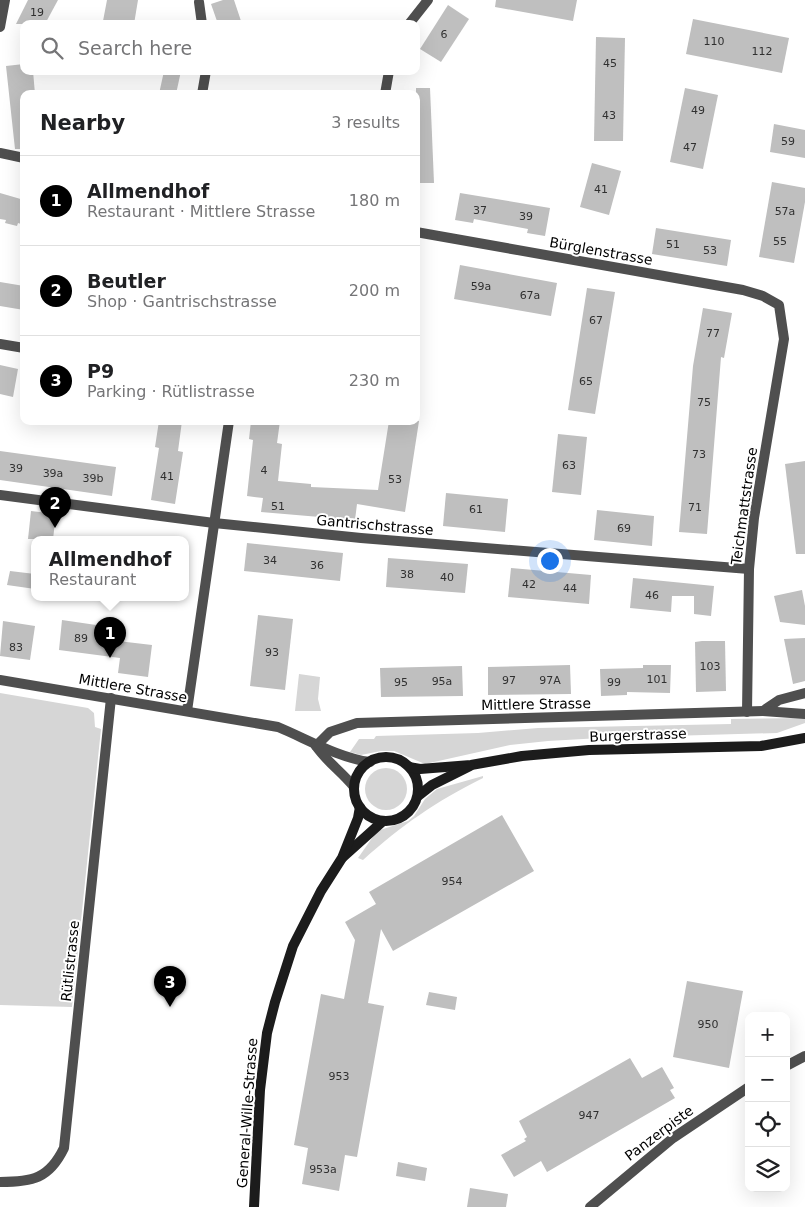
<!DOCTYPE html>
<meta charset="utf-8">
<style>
:root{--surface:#fff;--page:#f2f2f2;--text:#202124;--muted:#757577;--line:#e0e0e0;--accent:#000}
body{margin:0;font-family:"DejaVu Sans",sans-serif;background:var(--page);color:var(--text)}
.controls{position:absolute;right:15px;bottom:15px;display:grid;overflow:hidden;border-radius:10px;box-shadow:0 5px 20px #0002}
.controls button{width:45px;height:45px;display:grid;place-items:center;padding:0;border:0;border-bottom:1px solid var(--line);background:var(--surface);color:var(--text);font:25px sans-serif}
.you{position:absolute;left:549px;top:560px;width:18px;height:18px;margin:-12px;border:4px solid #fff;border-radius:50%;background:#1a73e8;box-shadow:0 0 0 8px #1a73e833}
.badge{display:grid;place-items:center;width:32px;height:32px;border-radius:50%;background:var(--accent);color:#fff;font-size:16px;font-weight:700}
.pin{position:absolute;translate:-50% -41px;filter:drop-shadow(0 1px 2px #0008)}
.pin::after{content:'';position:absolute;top:26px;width:18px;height:15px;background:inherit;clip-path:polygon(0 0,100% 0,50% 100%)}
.popup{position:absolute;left:31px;top:536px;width:158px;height:65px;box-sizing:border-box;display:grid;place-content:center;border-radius:10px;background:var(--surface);filter:drop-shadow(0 1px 4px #0005);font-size:16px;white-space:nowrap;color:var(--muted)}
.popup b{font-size:19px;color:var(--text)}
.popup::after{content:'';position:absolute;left:50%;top:100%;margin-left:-10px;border:10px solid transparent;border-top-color:var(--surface)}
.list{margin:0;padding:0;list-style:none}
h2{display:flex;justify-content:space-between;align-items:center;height:65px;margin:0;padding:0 20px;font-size:21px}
h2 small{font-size:16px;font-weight:400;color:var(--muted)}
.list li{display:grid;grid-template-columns:32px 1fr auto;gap:15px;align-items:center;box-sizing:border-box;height:90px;padding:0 20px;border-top:1px solid var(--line)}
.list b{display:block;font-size:19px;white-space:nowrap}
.list p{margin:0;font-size:16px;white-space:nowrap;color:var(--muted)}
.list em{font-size:16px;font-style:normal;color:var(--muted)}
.icon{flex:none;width:28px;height:28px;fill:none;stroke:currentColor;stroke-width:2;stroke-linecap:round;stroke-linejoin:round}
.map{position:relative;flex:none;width:805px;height:1207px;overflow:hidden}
.search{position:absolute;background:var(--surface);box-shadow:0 5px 20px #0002;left:20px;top:20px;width:400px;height:55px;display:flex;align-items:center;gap:12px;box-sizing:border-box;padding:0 18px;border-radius:10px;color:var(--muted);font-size:19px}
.panel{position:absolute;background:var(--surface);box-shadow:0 5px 20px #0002;left:20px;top:90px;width:400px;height:335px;border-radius:10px}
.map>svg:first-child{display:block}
.grass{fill:#d6d6d6}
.building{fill:#bfbfbf}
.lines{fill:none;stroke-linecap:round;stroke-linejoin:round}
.street{stroke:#4f4f4f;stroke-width:10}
.secondary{stroke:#1c1c1c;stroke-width:10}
.labels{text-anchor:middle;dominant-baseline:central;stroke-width:4;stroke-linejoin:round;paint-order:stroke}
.number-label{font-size:11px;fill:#303030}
.street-label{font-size:14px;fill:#000;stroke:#fff}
</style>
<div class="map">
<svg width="805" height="1207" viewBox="0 0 805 1207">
<rect width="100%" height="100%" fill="#fff"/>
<!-- grass -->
<g class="grass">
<polygon points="299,674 320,677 318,699 321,711 295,711"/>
<polygon points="0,693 88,708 94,713 95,727 101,729 72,1007 0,1005"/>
<polygon points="805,718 805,723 777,733 601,738 548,741 510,745 425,764 394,751 381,751 361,755 350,752 359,739 374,739 376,736 478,733 538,728 731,724 731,719"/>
<circle cx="386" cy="789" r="21"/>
<path d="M483,776V778C435,802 402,825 363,860L358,858L377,831L408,821L414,816L425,799L437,789Z"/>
</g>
<!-- building -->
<g class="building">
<polygon points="28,0 58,0 45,24 16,24"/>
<polygon points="107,0 138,0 134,24 107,24 108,22 103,21"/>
<polygon points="223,0 234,0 242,24 218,24 211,4"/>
<polygon points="496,0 577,0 573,21 495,7"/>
<polygon points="448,5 469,19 441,62 420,49"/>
<polygon points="693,19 789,38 782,73 686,54"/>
<polygon points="596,37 625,38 623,141 594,141"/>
<polygon points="24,64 24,71 33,71 35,94 24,94 24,149 15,149 6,66"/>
<polygon points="164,71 181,71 176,94 159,94"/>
<polygon points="416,88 430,88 434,183 416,183"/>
<polygon points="685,88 718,95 703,169 670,162"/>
<polygon points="774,124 805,130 805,158 770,152"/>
<polygon points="592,163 621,171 609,215 580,207"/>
<polygon points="772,182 805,188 805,202 794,263 759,257"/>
<polygon points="0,193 24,200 24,225 18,223 17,226 5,223 6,220 0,219"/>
<polygon points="460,193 550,208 545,236 527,233 528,229 474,219 473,223 455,220"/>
<polygon points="656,228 731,240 727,266 652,254"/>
<polygon points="460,265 557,283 551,316 454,299"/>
<polygon points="0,282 24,286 24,310 0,306"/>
<polygon points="587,288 615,292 595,414 568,410"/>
<polygon points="703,308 732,313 724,358 721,357 707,534 679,532 693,366"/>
<polygon points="0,365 18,369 13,397 0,394"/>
<polygon points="159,421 182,421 178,451 183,452 175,504 151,500 159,448 155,447"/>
<polygon points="251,421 280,421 277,443 282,444 278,481 311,484 311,487 378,490 389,421 419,421 405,512 357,504 355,520 261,512 263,498 247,496 253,440 249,439"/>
<polygon points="558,434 587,437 581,495 552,492"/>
<polygon points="0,451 116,467 112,496 0,480"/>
<polygon points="805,461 805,554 796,554 785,464"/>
<polygon points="446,493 508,499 505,532 443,526"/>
<polygon points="597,510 654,516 652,546 594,540"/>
<polygon points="31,511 56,514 53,539 28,539"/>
<polygon points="247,543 343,553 340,581 244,571"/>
<polygon points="388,558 468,564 465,593 386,587"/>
<polygon points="511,568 591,575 589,604 508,597"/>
<polygon points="10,571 35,574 35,589 7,585"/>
<polygon points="633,578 714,586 711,616 694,614 694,596 672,596 671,612 630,608"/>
<polygon points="802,590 805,606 805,625 780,622 774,596"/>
<polygon points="258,615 293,619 285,690 250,686"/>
<polygon points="62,620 103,626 101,639 152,645 148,677 118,673 120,658 59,650"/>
<polygon points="3,621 35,626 30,660 0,656"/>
<polygon points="805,638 805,681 793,684 784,639"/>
<polygon points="702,641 725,641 726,691 696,692 695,642"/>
<polygon points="570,665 571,694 488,695 488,667"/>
<polygon points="643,665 671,665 670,693 627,692 627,695 601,696 600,669 643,668"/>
<polygon points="462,666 463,696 381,697 380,668"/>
<polygon points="502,815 534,871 393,951 381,929 368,1003 384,1006 357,1157 345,1155 339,1191 302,1184 308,1148 294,1145 321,994 344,999 355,940 345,922 376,904 369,892"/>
<polygon points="687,981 743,991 729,1068 673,1057"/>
<polygon points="429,992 457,997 455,1010 426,1005"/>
<polygon points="630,1058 642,1078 662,1067 674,1088 670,1090 675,1098 547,1172 541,1161 514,1177 501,1155 526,1141 524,1139 527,1137 519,1121"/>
<polygon points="398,1162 427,1168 425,1181 396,1176"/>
<polygon points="470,1188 508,1194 506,1207 467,1207"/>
</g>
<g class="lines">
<!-- street -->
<g class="street">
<polyline points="199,2 202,24"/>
<polyline points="409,24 428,0"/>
<polyline points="0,27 5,0"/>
<polyline points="202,94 206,71"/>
<polyline points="385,94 389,71"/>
<polyline points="0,153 24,158"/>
<polyline points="416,232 743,290 763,296 779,305 784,339 754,518 749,569 747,712"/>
<polyline points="0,344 24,348"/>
<polyline points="0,495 214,523 361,538 749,569"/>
<path d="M0,680L278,727C307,739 339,758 370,762"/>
<polyline points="187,711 229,421"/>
<polyline points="763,711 779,700 805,693"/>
<polyline points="316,746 330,732 357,723 763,711 805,714"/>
<path d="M316,746C327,762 342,772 354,787"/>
<polyline points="786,1066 805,1056"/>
<path d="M0,1182C32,1182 49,1179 64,1148L111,698"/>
<polyline points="590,1207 673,1138 749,1087"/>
</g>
<!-- secondary -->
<g class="secondary">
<circle cx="386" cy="789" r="32"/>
<polyline points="409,767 420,769 471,765 522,756 589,750 761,746 805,738"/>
<polyline points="418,796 432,785 470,766"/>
<polyline points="343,857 382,822"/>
<polyline points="254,1207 260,1090 267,1033 275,1002 293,946 321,891 342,858 358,818 360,807"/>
</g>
</g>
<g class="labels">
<!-- number labels -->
<g class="number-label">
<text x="37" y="12">19</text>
<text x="444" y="34">6</text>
<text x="714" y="41">110</text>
<text x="762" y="51">112</text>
<text x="610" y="63">45</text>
<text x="698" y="110">49</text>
<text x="609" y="115">43</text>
<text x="788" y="141">59</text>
<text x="690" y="147">47</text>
<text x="601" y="189">41</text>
<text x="480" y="210">37</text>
<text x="785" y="211">57a</text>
<text x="526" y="216">39</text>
<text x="780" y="241">55</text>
<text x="673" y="244">51</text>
<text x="710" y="250">53</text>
<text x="481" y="286">59a</text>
<text x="530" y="295">67a</text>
<text x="596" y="320">67</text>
<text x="713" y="333">77</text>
<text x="586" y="381">65</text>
<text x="704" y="402">75</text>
<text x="699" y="454">73</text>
<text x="569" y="465">63</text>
<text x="16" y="468">39</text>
<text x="264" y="470">4</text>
<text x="53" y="473">39a</text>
<text x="167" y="476">41</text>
<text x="93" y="478">39b</text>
<text x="395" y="479">53</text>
<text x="278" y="506">51</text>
<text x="695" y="507">71</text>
<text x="476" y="509">61</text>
<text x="624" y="528">69</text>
<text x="270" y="560">34</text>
<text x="317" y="565">36</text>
<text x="407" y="574">38</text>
<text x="447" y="577">40</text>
<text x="529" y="584">42</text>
<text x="570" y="588">44</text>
<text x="652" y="595">46</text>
<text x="81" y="638">89</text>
<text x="16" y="647">83</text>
<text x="272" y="652">93</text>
<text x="710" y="666">103</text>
<text x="657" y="679">101</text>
<text x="509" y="680">97</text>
<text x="550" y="680">97A</text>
<text x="442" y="681">95a</text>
<text x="401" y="682">95</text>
<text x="614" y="682">99</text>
<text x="452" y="881">954</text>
<text x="708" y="1024">950</text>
<text x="339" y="1076">953</text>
<text x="589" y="1115">947</text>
<text x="323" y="1169">953a</text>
</g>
<!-- street labels -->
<g class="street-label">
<text transform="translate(601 251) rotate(10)">Bürglenstrasse</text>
<text transform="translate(744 506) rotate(-82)">Teichmattstrasse</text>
<text transform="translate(375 525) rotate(5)">Gantrischstrasse</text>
<text transform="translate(133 688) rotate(10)">Mittlere Strasse</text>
<text transform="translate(536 704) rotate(-1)">Mittlere Strasse</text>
<text transform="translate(638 735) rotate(-2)">Burgerstrasse</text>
<text transform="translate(70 961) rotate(-84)">Rütlistrasse</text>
<text transform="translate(247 1113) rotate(-86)">General-Wille-Strasse</text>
<text transform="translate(659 1133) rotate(-37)">Panzerpiste</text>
</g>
</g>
</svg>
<div class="controls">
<button>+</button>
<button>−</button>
<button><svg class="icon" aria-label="locate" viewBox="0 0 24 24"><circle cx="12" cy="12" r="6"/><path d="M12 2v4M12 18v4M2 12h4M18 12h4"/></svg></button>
<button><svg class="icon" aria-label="layers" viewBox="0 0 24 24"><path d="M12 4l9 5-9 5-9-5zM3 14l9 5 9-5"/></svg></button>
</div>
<div class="you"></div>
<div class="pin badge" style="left:110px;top:658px">1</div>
<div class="popup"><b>Allmendhof</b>Restaurant</div>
<div class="pin badge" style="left:55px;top:528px">2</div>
<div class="pin badge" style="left:170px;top:1007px">3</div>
<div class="search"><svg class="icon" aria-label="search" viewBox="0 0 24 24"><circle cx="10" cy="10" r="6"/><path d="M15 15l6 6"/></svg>Search here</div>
<section class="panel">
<h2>Nearby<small>3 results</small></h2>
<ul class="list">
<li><span class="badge">1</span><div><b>Allmendhof</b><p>Restaurant · Mittlere Strasse</p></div><em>180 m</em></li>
<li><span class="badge">2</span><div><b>Beutler</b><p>Shop · Gantrischstrasse</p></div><em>200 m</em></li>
<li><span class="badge">3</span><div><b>P9</b><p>Parking · Rütlistrasse</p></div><em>230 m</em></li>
</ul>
</section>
</div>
